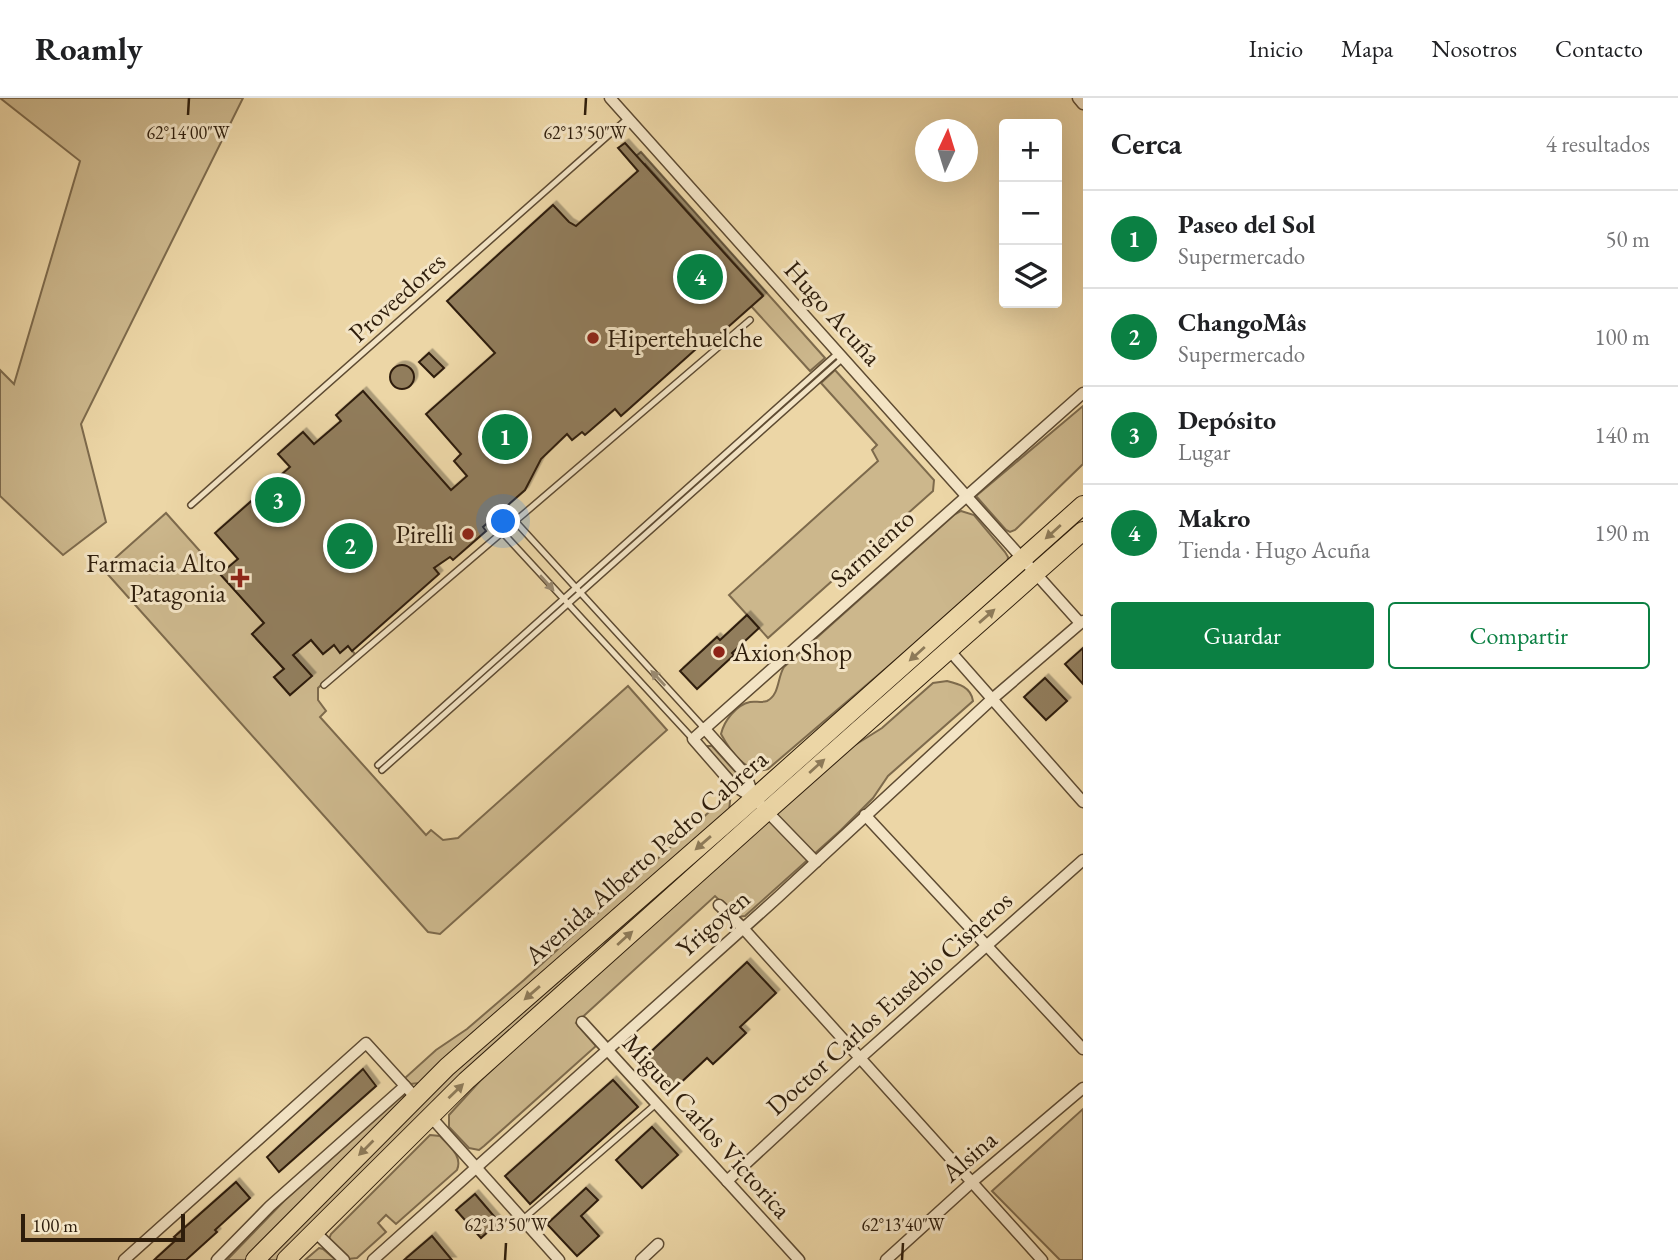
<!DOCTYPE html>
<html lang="es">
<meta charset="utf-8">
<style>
:root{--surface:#fff;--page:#f2f2f2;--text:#202124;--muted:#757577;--line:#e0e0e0;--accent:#0b8043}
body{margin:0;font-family:"EB Garamond",serif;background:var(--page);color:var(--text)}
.controls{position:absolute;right:21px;top:21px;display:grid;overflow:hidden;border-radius:7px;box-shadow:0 7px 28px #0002}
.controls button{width:63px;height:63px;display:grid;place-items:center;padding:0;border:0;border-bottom:2px solid var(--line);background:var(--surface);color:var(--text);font:35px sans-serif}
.compass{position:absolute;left:915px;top:21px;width:63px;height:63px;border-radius:50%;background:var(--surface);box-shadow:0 7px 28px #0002;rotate:4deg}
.scale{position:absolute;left:21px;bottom:18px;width:164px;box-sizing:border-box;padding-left:7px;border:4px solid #2e1d0b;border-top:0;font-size:19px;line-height:24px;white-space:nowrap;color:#2e1d0b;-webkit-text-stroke:5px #f3e4c5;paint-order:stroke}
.you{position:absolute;left:504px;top:424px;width:24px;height:24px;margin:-18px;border:5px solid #fff;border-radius:50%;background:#1a73e8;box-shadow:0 0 0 10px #1a73e833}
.badge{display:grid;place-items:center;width:46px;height:46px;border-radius:50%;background:var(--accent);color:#fff;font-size:23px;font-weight:700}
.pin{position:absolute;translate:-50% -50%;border:4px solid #fff;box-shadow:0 2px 7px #0006}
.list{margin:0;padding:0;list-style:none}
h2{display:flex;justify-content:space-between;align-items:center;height:91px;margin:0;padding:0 28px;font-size:30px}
h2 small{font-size:23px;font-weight:400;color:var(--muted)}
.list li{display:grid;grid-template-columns:46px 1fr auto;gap:21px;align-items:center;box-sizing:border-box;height:98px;padding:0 28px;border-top:2px solid var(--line)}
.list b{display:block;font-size:26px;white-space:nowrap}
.list p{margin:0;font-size:23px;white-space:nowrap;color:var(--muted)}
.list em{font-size:23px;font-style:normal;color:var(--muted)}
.actions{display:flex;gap:14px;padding:21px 28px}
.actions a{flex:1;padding:16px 0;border:2px solid var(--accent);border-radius:7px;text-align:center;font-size:24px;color:var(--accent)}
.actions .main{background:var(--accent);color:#fff}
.icon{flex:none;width:38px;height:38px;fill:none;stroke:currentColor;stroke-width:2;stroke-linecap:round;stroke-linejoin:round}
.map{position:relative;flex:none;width:1083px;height:1162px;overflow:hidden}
header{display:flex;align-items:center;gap:42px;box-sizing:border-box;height:98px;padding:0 35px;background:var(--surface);border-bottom:2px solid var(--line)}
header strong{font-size:33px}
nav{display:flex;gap:38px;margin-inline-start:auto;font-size:24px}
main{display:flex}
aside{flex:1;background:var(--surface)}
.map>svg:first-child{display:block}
.green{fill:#ccb78c;stroke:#7d6a4c;stroke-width:2}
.building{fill:#917d5c;stroke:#2e1d0b;stroke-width:2;filter:url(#shadow)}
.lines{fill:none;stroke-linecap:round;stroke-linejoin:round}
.lane-casing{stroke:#5e4b32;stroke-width:8}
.street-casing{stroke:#5e4b32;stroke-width:13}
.primary-casing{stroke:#2e1d0b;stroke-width:20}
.lane{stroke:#f3e4c5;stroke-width:5}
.street{stroke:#f3e4c5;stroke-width:10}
.primary{stroke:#ecd6a6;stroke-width:18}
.oneway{fill:#8d7a58}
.oneway2{fill:#9a8a71}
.ticks{fill:none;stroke:#2e1d0b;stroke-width:2.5}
.poi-dot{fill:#8f2418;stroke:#f3e4c5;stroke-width:2.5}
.labels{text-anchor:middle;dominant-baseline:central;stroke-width:6;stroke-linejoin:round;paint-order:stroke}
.street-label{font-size:26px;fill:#2e1d0b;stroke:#f3e4c5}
.poi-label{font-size:26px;fill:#2e1d0b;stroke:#f3e4c5;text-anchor:start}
.ticks-label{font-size:18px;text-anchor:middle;fill:#2e1d0b;stroke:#f3e4c5;stroke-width:6;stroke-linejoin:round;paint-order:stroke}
</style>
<header>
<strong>Roamly</strong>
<nav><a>Inicio</a><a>Mapa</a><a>Nosotros</a><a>Contacto</a></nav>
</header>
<main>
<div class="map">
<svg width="1083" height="1162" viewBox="0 0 1083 1162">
<defs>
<filter id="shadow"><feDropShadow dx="3.5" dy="-3.5" stdDeviation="0" flood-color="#0004"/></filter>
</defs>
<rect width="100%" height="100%" fill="#ecd6a6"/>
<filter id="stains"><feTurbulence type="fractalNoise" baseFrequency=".00286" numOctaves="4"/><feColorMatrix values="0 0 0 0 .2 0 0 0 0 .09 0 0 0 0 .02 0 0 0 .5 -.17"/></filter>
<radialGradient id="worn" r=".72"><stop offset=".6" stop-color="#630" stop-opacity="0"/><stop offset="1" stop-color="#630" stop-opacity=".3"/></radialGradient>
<!-- green -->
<g class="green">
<polygon points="0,0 243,0 81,326 106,424 63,457 0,398 0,272 14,286 80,63"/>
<polygon points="641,54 825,260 810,273 751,208 763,197 645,66 638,72 630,63"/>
<polygon points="835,272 934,382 933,393 768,540 729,497 878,363 872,352 877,347 821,285"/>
<polygon points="1083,308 1083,366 1015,432 1010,434 1006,432 976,398"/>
<path d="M961,413L974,417L1005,454L1008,459L1007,467L768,671C748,678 730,653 721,636C724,623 736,607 750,604C755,603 762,605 767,603C780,596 777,580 784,569L954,417Z"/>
<polygon points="166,415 264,525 252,536 284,571 274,579 290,597 311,578 293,557 311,542 323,556 334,547 340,554 348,548 355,556 318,590 318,602 326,613 320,619 426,737 431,732 443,742 458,740 628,588 667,632 440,836 428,834 103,471"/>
<path d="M947,583C959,586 971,589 973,603L888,678L873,700L841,732L745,818L737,819L715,798L576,925L596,948L484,1048L479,1052L469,1050L449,1029V1017L480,983L576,894L847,652L882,630L933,585Z"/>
<polygon points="708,648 712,648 743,682 743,686 739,685 708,651"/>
<polygon points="731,694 729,713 420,985 410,986 405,980 436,952 467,931 524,882"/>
<polygon points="750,716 611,839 583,872 398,1040 277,1162 264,1162 450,978"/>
<polygon points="404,996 403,1003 246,1162 227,1162 285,1102"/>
<polygon points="1083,1011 1083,1162 1060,1162 992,1093"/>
<path d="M430,1037L440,1038C449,1048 463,1058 457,1072L396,1126L386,1117L378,1125L386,1134L357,1160L348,1161L329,1141L331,1136Z"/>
<polygon points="319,1150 323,1151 336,1162 305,1162"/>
</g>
<!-- building -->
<g class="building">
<polygon points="625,45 763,198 710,245 706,242 621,318 615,311 585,337 582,334 572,342 567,336 541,361 525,392 483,429 486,433 453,462 450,459 434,470 439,476 352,553 348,548 340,555 334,547 323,556 311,542 293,557 312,578 290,597 274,579 284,571 252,536 264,525 220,476 238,461 215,435 290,369 278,356 303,334 314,346 341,323 336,317 363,293 451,392 467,378 454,363 461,356 426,316 495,255 447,203 553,107 569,124 576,128 638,73 618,50"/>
<polygon points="429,255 444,270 434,279 419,264"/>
<circle cx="402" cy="279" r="12"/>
<polygon points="747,517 759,530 732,555 734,557 697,591 680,573 717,539 720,542"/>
<polygon points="1083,550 1083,586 1065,566"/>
<polygon points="1045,580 1067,603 1046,622 1024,599"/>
<polygon points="747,864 776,895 740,929 746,935 713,966 707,960 673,992 643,961"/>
<polygon points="363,971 376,988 279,1074 267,1059"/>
<polygon points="613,982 638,1009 530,1106 505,1078"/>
<polygon points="652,1029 678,1057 642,1090 616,1062"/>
<polygon points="236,1084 250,1100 215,1132 217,1134 186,1162 154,1162 177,1141 174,1139"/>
<polygon points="586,1090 598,1102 581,1118 599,1138 577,1158 547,1126"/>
<polygon points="475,1096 499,1124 481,1140 456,1112"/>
<polygon points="432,1138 452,1162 404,1162"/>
</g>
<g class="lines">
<!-- lane casing -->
<g class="lane-casing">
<g id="lane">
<polyline points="191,407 628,20"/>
<polyline points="515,423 704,630"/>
<polyline points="502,434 692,640"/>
<polyline points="324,587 750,222"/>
<polyline points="378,667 838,255"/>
<polyline points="382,672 843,260"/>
<polyline points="522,1122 656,1006"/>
</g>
</g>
<!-- street casing -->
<g class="street-casing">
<g id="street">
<polyline points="610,0 1080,525"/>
<polyline points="1078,0 1083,6"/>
<polyline points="949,552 1083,704"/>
<polyline points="704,630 746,677 754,700"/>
<polyline points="865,717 1083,951"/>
<polyline points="816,764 754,700 734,688 693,641 1083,295"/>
<polyline points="719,807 742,829 1042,1162"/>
<polyline points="582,924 799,1162"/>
<polyline points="430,1018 559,1162"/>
<polyline points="727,1083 859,961 1083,762"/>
<polyline points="314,1133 344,1162"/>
<polyline points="124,1162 366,945 416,1000"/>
<polyline points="217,1162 270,1108 405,988"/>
<polyline points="373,1162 777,800 991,602 1083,523"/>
<polyline points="641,1162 658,1146"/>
<polyline points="886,1162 972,1084 1083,990"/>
</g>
</g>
<!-- primary casing -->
<g class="primary-casing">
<g id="primary">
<polyline points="255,1162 447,969 741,712 1083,407"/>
<polyline points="286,1162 466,983 766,714 1083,433"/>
</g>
</g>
<!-- lane -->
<use href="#lane" class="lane"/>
<!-- street -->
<use href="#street" class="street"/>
<!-- primary -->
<use href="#primary" class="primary"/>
</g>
<!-- one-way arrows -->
<defs><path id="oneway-solid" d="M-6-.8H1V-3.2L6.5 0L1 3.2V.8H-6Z" transform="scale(1.75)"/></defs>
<g class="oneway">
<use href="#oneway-solid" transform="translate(1053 434) rotate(138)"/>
<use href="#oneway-solid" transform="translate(987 518) rotate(-41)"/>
<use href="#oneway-solid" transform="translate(917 556) rotate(138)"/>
<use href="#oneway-solid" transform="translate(817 668) rotate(-42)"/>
<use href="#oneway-solid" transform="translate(703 745) rotate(139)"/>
<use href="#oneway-solid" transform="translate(625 840) rotate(-42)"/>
<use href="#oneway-solid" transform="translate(532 895) rotate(139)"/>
<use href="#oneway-solid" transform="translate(456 993) rotate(-44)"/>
<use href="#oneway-solid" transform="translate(366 1050) rotate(135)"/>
</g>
<g class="oneway2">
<use href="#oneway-solid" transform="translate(547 485) rotate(48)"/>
<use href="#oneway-solid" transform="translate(658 580) rotate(-133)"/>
</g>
<!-- ticks -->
<path class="ticks" d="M188,17L189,0M585,17L586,0M505,1162L506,1145M902,1162L903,1145"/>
<!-- markers -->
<g class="poi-dot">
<circle cx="593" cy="240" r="7"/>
<circle cx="468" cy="436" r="7"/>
<path d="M236.5 469.5h7v7h7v7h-7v7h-7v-7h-7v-7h7z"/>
<circle cx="719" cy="554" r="7"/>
</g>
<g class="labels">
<!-- street labels -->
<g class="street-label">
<text transform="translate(397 199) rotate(-42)">Proveedores</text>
<text transform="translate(833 215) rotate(48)">Hugo Acuña</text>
<text transform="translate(872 450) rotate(-42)">Sarmiento</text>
<text transform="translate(646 759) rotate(-41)">Avenida Alberto Pedro Cabrera</text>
<text transform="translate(713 825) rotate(-41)">Yrigoyen</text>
<text transform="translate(889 905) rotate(-42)">Doctor Carlos Eusebio Cisneros</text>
<text transform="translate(707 1028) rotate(48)">Miguel Carlos Victorica</text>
<text transform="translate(969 1058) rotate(-41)">Alsina</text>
</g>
<!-- poi labels -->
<g class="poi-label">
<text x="607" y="240">Hipertehuelche</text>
<text x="454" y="436" text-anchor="end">Pirelli</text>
<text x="226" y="465" text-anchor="end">Farmacia Alto<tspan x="226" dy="30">Patagonia</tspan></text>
<text x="733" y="554">Axion Shop</text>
</g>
</g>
<g class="ticks-label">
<text x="188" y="41">62°14'00"W</text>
<text x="585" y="41">62°13'50"W</text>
<text x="506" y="1133">62°13'50"W</text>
<text x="903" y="1133">62°13'40"W</text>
</g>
<rect width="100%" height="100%" filter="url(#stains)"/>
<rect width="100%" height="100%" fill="url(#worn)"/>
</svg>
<div class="controls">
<button>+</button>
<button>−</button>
<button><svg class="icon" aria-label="layers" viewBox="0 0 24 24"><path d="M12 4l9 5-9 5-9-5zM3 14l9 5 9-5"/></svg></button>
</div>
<svg class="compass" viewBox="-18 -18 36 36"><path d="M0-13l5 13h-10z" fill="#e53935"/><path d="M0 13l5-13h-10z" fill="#757577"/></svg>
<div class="scale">100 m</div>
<div class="you"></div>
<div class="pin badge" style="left:505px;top:339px">1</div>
<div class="pin badge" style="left:350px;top:448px">2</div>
<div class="pin badge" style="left:278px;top:402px">3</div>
<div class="pin badge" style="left:700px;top:179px">4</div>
</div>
<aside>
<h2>Cerca<small>4 resultados</small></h2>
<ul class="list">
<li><span class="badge">1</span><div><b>Paseo del Sol</b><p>Supermercado</p></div><em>50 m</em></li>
<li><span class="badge">2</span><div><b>ChangoMâs</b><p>Supermercado</p></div><em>100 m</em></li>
<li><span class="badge">3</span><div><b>Depósito</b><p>Lugar</p></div><em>140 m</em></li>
<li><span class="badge">4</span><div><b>Makro</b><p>Tienda · Hugo Acuña</p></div><em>190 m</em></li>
</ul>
<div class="actions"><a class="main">Guardar</a><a>Compartir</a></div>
</aside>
</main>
